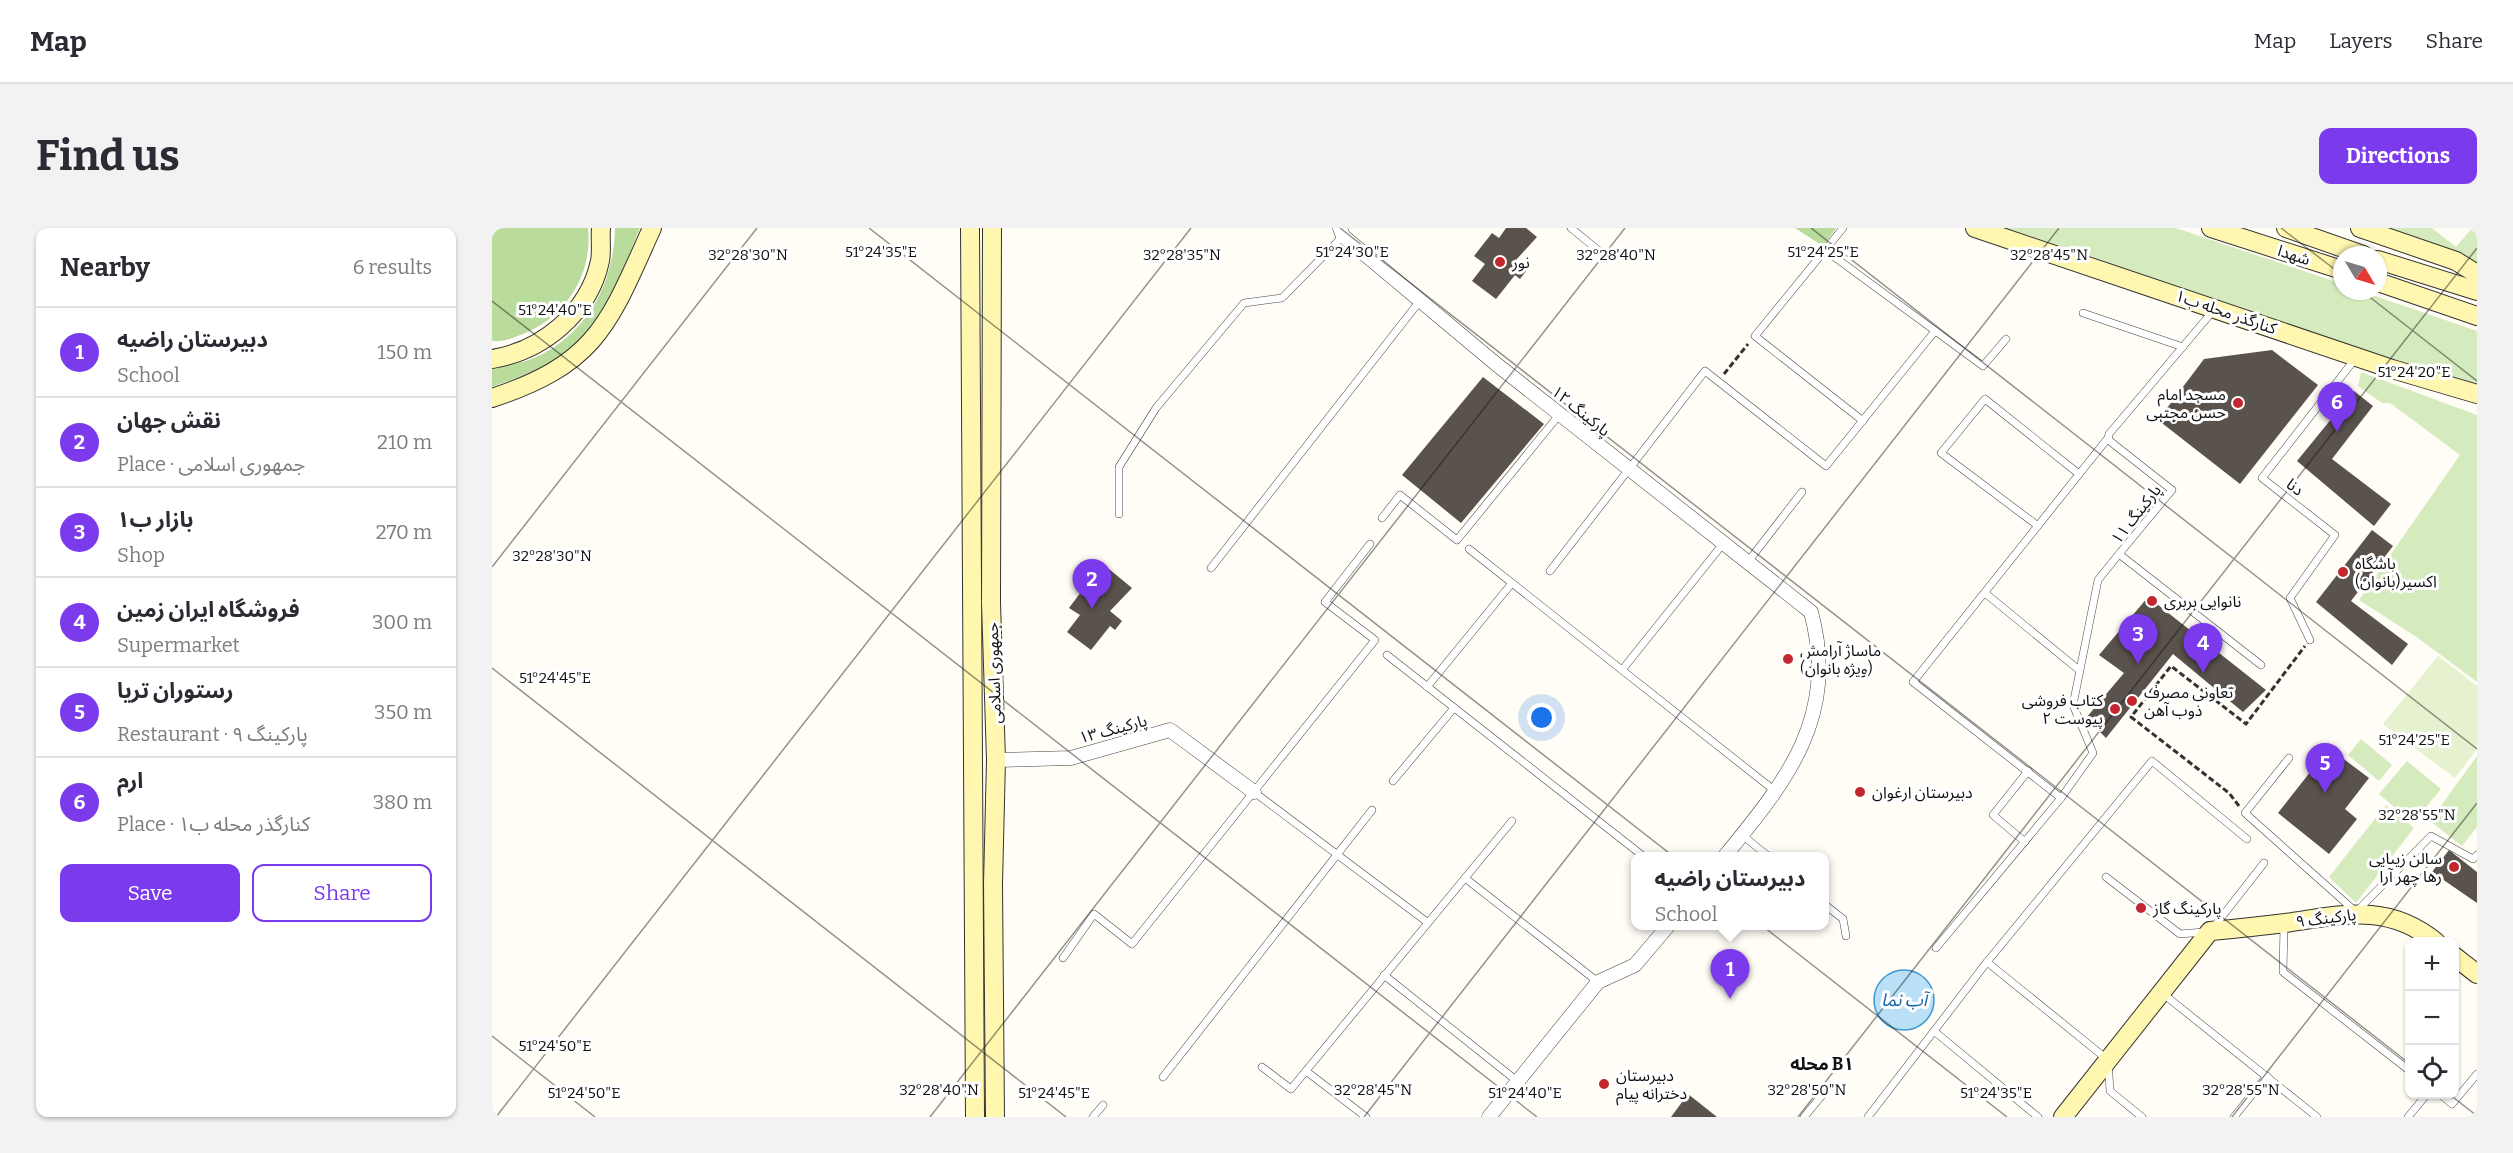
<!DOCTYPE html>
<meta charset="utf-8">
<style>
:root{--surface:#fff;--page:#f2f2f3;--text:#2b2b33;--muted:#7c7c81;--line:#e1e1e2;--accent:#7c3aed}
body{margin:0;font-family:Bitter,"Noto Sans Arabic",serif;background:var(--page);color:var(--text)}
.controls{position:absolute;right:18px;bottom:18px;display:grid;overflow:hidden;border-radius:12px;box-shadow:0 2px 4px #0004}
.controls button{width:54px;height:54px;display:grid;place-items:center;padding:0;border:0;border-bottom:2px solid var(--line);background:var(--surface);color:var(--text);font:30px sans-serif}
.compass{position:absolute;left:1841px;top:18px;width:54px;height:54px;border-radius:50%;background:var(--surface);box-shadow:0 2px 4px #0004;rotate:128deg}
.you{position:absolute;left:1050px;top:490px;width:21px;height:21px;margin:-15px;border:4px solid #fff;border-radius:50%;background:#1a73e8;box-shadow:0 0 0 9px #1a73e833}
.badge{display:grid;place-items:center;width:39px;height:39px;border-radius:50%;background:var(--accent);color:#fff;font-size:20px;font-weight:700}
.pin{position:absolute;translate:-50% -50px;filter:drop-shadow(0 2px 3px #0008)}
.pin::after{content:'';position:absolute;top:32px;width:21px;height:18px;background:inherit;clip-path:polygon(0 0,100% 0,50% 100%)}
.popup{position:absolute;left:1139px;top:624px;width:198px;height:78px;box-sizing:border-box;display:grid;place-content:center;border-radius:12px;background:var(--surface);filter:drop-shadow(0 2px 4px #0005);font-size:20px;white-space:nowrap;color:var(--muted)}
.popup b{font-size:22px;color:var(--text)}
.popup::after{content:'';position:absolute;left:50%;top:100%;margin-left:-12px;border:12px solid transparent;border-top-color:var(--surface)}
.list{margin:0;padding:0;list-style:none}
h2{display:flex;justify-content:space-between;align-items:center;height:78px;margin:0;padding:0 24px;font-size:26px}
h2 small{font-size:20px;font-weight:400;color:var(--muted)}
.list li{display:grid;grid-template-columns:39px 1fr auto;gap:18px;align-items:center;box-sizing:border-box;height:90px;padding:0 24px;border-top:2px solid var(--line)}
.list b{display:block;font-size:22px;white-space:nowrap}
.list p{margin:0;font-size:20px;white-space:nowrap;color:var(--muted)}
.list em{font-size:20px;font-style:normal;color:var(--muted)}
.actions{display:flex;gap:12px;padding:18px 24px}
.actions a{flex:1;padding:14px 0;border:2px solid var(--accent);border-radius:12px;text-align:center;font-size:21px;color:var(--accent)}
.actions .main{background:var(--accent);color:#fff}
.icon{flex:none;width:33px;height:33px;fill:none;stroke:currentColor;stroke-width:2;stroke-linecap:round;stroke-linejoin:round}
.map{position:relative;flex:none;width:1985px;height:889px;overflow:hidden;border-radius:12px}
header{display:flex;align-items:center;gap:36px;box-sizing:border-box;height:84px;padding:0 30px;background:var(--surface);border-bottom:2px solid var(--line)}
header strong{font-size:28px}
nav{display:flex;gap:33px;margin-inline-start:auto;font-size:21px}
.intro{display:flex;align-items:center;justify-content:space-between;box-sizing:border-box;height:144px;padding:0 36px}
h1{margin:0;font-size:42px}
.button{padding:15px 27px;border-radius:12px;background:var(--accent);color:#fff;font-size:21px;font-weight:700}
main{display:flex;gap:36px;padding:0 36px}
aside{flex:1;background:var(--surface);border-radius:12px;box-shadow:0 2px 4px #0004}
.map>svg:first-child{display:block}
.green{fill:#d5ebbd}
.forest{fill:#b9dc9c}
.pitch{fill:#e6f2cf}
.water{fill:#b9e0f7;stroke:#3f96cf;stroke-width:1.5}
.building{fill:#5a524d}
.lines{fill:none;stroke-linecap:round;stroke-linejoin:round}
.lane-casing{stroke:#444;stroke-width:8}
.street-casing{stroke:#444;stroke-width:15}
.secondary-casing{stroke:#333;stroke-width:20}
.path{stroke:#333;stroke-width:3;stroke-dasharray:6 3;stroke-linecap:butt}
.lane{stroke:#fff;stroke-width:7}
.street{stroke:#fff;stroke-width:14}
.secondary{stroke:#fff6b0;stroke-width:18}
.ticks{fill:none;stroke:#111;stroke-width:1.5;stroke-opacity:0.45}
.poi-dot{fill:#c4262e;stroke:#fff;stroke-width:2}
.labels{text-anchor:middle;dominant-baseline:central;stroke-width:6;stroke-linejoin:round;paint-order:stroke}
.street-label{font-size:16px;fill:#111;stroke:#fff}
.poi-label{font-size:16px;fill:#111;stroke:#fff;text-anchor:start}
.water-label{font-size:18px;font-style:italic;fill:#1768a6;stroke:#fff}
.neighbourhood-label{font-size:18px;font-weight:bold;fill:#111;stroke:#fff}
.ticks-label{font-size:15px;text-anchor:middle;fill:#111;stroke:#fff;stroke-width:6;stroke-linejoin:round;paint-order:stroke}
</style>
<header>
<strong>Map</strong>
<nav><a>Map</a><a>Layers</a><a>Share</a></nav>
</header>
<div class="intro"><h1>Find us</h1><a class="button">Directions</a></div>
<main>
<aside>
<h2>Nearby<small>6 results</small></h2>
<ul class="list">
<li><span class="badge">1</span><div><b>دبیرستان راضیه</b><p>School</p></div><em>150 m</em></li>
<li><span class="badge">2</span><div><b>نقش جهان</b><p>Place · جمهوری اسلامی</p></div><em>210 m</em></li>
<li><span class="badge">3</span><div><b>بازار ب۱</b><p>Shop</p></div><em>270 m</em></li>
<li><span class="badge">4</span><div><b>فروشگاه ایران زمین</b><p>Supermarket</p></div><em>300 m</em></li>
<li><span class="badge">5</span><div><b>رستوران تریا</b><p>Restaurant · پارکینگ ۹</p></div><em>350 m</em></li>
<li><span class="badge">6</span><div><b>ارم</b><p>Place · کنارگذر محله ب۱</p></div><em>380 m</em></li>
</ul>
<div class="actions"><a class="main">Save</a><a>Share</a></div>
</aside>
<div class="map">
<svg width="1985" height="889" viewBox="0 0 1985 889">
<rect width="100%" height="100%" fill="#fffdf5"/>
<!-- green -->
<g class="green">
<polygon points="1510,0 1684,0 1850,56 1850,63 1869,63 1985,103 1985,159 1722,76 1581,21 1514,6"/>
<polygon points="1888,0 1940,0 1964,19 1980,0 1985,0 1985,40"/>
<polygon points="1869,144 1985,187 1985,454 1926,410 1867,372 1968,227 1898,175 1890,175 1866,158"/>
<polygon points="1869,511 1900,537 1887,553 1856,527"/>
<polygon points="1985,528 1985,599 1970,618 1938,593"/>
<polygon points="1915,533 1949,561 1921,595 1887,566"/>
<polygon points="1894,577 1922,600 1864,675 1837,649"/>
</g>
<!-- forest -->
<g class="forest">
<path d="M0,0H96C101,46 74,89 31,106C20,110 12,114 0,113Z"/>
<path d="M123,0H148C134,32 123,71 102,100C78,131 36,146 0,159V140C12,138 25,136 37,132C92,111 122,58 123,0Z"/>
<polygon points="1303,0 1344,0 1331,18"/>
</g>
<!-- pitch -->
<polygon class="pitch" points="1946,428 1985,458 1985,521 1963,550 1891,496"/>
<!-- water -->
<circle class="water" cx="1412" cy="772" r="30"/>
<!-- building -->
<g class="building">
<polygon points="1014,0 1034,0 1045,9 1024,32 1035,42 1028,51 1023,47 1004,71 980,53 993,36 982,28 1000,5 1007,10"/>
<polygon points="1780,122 1826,157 1748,256 1666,192 1712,131"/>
<polygon points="991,149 1052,196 969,295 910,247"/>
<polygon points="1862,163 1881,178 1840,231 1899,276 1882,298 1805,233"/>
<polygon points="1880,302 1901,318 1859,373 1916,416 1900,437 1824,374"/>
<polygon points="617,341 640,360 618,383 630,393 623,402 618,398 599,422 575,404 588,387 577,380 595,356 602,361"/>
<polygon points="1656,369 1774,462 1751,484 1681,426 1614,510 1594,490 1632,445 1607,427"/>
<polygon points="1837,520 1877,550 1853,581 1865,591 1837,626 1786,585"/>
<polygon points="1957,622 1985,644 1985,675 1940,644"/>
<polygon points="1196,866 1225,889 1179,889"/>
</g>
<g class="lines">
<!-- lane casing -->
<g class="lane-casing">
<g id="lane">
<polyline points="1079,0 1107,23"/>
<polyline points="1351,0 1263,108 1371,193"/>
<polyline points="1333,22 1491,138 1514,111"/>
<polyline points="1721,83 1617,206 1616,210 1619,214 1680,262 1627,326 1769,437"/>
<polyline points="1591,85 1691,119"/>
<polyline points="627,286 627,239 664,180 752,75 790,70 851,8"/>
<polyline points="890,290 908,267 965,312 1067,187"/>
<polyline points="1546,298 1449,225 1493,171 1587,246"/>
<polyline points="977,321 1283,563"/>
<polyline points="1255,335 1310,264"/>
<polyline points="719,340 927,74"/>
<polyline points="1058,343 1213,143 1334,238 1443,103"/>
<polyline points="1493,365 1587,442"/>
<polyline points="1818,412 1798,370 1843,307 1770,250 1863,131"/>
<polyline points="895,427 1151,628"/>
<polyline points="1130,442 1230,317"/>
<polyline points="935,459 1020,355"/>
<polyline points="1797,530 1753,585 1864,684 1939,608 1981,631 1985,627"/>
<polyline points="901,553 962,480"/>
<polyline points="762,564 935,694"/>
<polyline points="1569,570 1421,454 1616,210"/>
<polyline points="1250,607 1276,628"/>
<polyline points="1533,614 1501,587 1536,543"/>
<polyline points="1614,649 1688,706 1712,704"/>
<polyline points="973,650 1106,754"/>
<polyline points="1332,676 1351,691 1354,708"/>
<polyline points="1792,697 1791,744 1918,843"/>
<polyline points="1721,700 1772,635"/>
<polyline points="1444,720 1569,570 1601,525 1581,477 1606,352 1627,326"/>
<polyline points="571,730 602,686 640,716 883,412 833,374 878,316"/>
<polyline points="1495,734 1616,832 1618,863 1650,889"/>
<polyline points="892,747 1025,853"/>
<polyline points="1670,765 1825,889"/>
<polyline points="1442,803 1546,889"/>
<polyline points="770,839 799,861 1020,593"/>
<polyline points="814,843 874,889"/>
<polyline points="671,849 880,582"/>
<polyline points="1948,866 1960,876 1985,846"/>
<polyline points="601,889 611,877"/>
<polyline points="1312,889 1332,865"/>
<polyline points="1376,889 1495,734 1660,533 1755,611"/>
<polyline points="1742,889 1775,848"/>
<polyline points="1916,889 1935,866"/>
</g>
</g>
<!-- street casing -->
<g class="street-casing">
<g id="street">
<path d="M848,0L851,8L1004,136L1319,384C1347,489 1295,552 1233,628"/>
<polyline points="504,532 579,530 678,502 762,564"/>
<polyline points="997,889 1106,754 1143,737 1176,698"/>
</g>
</g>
<!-- secondary casing -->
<g class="secondary-casing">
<g id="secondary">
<polyline points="478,0 483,889"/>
<polyline points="500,0 499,375 504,532 501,656 503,889"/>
<polyline points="1483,0 1900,141 1985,166"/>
<polyline points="1719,0 1850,42"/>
<polyline points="1794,0 1871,27"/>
<polyline points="1868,0 1964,33 1985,46"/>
<polyline points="1886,32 1985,63"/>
<polyline points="1886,54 1985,88"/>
<path d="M0,131C50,123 97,85 108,33C110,23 108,11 109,0"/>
<path d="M0,170C106,135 117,95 160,0"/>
<polyline points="1962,728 1985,746"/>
<path d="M1571,889L1718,703C1743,701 1768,698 1793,695C1849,687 1895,674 1944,714"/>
</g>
</g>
<!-- path -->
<g class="path">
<polyline points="1232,146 1256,116"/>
<polyline points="1747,578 1737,565 1639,489 1679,438 1754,496 1813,418"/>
</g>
<!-- lane -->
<use href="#lane" class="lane"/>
<!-- street -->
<use href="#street" class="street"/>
<!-- secondary -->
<use href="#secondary" class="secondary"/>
</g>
<!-- ticks -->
<path class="ticks" d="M377,0L1515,889M848,0L1918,836M1319,0L1985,521M1789,0L1850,47M1870,63L1985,153M0,73L1045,889M0,339L265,0M0,440L574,889M0,808L103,889M1957,866L1985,888M4,889L699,0M438,889L1133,0M872,889L1567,0M1306,889L1985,20M1740,889L1985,575"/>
<!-- markers -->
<g class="poi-dot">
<circle cx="1008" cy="34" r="6"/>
<circle cx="1746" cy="175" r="6"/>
<circle cx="1851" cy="344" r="6"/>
<circle cx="1660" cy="373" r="6"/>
<circle cx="1296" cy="431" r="6"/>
<circle cx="1640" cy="473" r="6"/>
<circle cx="1623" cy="481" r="6"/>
<circle cx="1368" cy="564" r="6"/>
<circle cx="1962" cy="639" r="6"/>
<circle cx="1649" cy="680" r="6"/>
<circle cx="1112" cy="856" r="6"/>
</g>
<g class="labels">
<!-- street labels -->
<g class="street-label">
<text transform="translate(1802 27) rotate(18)">شهدا</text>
<text transform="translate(1734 84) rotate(19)">کنارگذر محله ب۱</text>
<text transform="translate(1089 183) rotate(39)">پارکینگ ۱۲</text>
<text transform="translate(1803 259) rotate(38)">دنا</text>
<text transform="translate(1644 286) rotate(-52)">پارکینگ ۱۱</text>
<text transform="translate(502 445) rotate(-92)">جمهوری اسلامی</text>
<text transform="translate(621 501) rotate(-15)">پارکینگ ۱۳</text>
<text transform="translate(1834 690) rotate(-7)">پارکینگ ۹</text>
</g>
<!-- poi labels -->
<g class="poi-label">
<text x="1020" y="34">نور</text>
<text x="1734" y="166" text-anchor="end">مسجد امام<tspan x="1734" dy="18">حسن مجتبی</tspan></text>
<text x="1863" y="335">باشگاه<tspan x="1863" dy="18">اکسیر(بانوان)</tspan></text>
<text x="1672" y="373">نانوایی بربری</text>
<text x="1308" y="422">ماساژ آرامش<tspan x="1308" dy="18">(ویژه بانوان)</tspan></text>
<text x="1652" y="464">تعاونی مصرف<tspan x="1652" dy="18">ذوب آهن</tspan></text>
<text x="1611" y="472" text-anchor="end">کتاب فروشی<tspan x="1611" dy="18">پیوست ۲</tspan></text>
<text x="1380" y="564">دبیرستان ارغوان</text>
<text x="1950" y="630" text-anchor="end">سالن زیبایی<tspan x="1950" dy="18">رها چهر آرا</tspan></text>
<text x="1661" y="680">پارکینگ گاز</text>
<text x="1124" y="847">دبیرستان<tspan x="1124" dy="18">دخترانه پیام</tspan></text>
</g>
<!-- water labels -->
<g class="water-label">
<text x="1412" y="772">آب نما</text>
</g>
<!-- neighbourhood labels -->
<g class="neighbourhood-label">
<text x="1330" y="836">محله B۱</text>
</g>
</g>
<g class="ticks-label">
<text x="389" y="29">51°24'35"E</text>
<text x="860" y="29">51°24'30"E</text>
<text x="1331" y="29">51°24'25"E</text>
<text x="690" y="32">32°28'35"N</text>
<text x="1124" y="32">32°28'40"N</text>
<text x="256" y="32">32°28'30"N</text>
<text x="1557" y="32">32°28'45"N</text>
<text x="63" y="87">51°24'40"E</text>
<text x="1922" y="149">51°24'20"E</text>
<text x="60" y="333">32°28'30"N</text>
<text x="63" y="455">51°24'45"E</text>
<text x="1922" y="517">51°24'25"E</text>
<text x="1925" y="592">32°28'55"N</text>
<text x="63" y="823">51°24'50"E</text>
<text x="447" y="867">32°28'40"N</text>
<text x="881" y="867">32°28'45"N</text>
<text x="1315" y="867">32°28'50"N</text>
<text x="1749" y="867">32°28'55"N</text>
<text x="92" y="870">51°24'50"E</text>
<text x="562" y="870">51°24'45"E</text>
<text x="1033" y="870">51°24'40"E</text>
<text x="1504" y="870">51°24'35"E</text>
</g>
</svg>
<div class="controls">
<button>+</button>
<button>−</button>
<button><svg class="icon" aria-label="locate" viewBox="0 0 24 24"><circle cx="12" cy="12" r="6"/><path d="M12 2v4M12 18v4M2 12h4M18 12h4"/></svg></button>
</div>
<svg class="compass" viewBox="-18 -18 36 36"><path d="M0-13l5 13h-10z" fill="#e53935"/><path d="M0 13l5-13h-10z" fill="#7c7c81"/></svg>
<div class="you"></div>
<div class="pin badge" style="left:1238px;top:771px">1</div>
<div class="popup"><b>دبیرستان راضیه</b>School</div>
<div class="pin badge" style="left:600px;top:381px">2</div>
<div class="pin badge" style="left:1646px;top:436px">3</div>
<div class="pin badge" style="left:1711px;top:445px">4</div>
<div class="pin badge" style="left:1833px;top:565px">5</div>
<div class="pin badge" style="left:1845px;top:204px">6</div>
</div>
</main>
